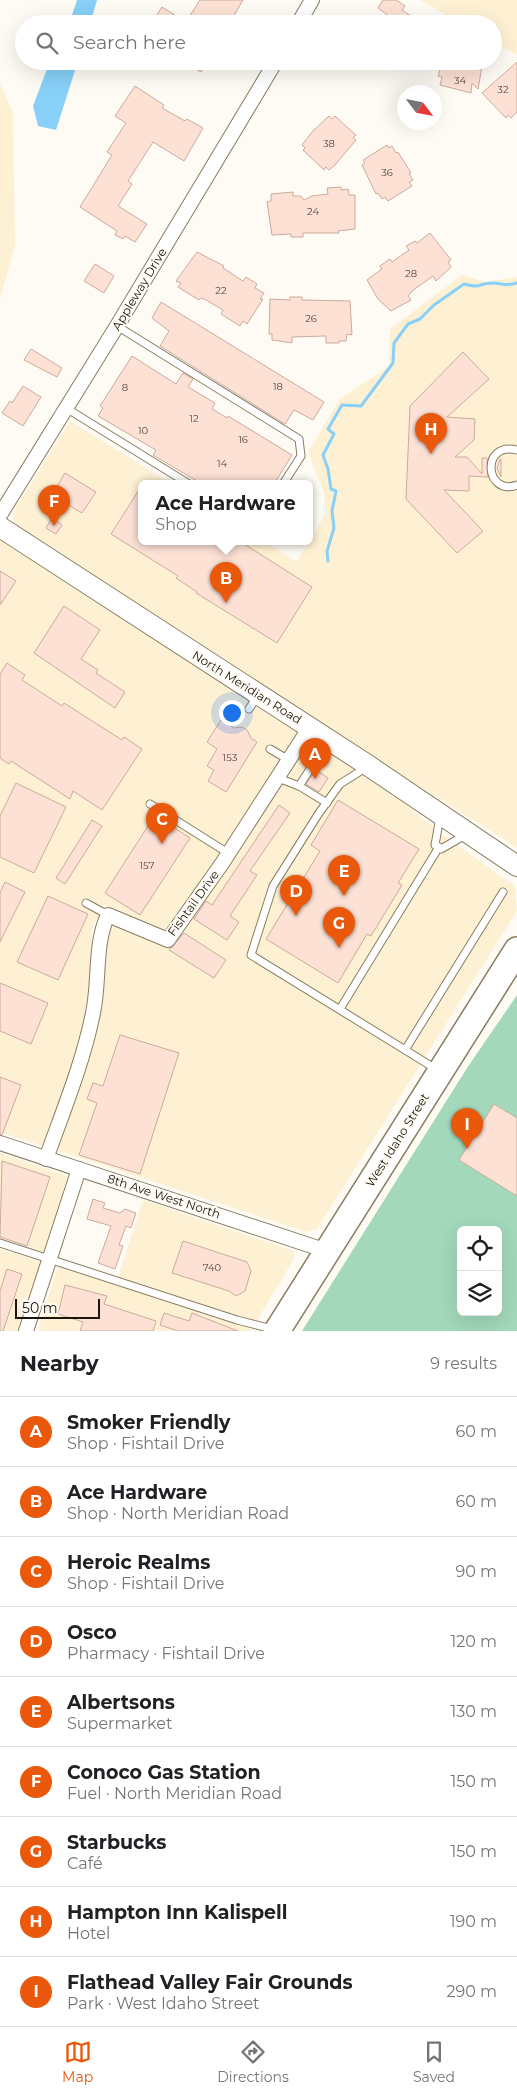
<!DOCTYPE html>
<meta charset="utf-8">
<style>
:root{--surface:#fff;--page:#f2f2f2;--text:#202124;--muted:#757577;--line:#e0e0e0;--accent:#ea580c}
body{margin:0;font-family:Montserrat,sans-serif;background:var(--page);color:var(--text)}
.controls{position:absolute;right:15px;bottom:15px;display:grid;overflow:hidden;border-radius:8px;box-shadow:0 5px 20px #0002}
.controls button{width:45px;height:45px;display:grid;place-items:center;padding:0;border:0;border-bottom:1px solid var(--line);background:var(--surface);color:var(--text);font:25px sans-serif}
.compass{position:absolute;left:397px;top:85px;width:45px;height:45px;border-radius:50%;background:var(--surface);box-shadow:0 5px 20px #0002;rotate:122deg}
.scale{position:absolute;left:15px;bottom:12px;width:85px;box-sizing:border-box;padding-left:5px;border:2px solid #1a160b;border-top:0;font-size:14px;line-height:18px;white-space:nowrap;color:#1a160b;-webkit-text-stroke:4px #fefbf5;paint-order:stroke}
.you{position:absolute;left:231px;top:712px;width:18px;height:18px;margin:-12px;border:4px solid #fff;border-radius:50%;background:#1a73e8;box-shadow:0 0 0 8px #1a73e833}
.badge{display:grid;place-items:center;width:32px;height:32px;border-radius:50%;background:var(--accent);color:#fff;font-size:16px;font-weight:700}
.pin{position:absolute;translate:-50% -41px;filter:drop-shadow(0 1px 2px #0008)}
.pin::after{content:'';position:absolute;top:26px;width:18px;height:15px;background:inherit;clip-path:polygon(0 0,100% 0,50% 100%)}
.popup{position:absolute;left:138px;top:480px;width:175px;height:65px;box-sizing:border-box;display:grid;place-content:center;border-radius:8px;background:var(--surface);filter:drop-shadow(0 1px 4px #0005);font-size:16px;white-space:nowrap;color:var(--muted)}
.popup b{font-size:19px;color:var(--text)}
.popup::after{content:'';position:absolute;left:50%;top:100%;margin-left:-10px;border:10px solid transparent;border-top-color:var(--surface)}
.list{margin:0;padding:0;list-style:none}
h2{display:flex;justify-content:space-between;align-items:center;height:65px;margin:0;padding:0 20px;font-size:21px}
h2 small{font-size:16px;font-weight:400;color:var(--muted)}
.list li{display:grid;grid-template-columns:32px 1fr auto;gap:15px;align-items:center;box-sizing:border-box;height:70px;padding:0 20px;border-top:1px solid var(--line)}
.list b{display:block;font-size:19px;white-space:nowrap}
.list p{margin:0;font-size:16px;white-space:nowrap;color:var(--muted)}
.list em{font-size:16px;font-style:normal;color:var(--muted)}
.icon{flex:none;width:28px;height:28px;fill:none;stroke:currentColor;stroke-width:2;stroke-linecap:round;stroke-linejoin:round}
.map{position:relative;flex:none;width:517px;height:1331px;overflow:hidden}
.search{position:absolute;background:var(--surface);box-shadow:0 5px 20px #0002;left:15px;right:15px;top:15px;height:55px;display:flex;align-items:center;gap:12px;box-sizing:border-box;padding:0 18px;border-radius:28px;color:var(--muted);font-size:19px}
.sheet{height:695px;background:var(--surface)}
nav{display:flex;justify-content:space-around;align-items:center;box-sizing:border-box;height:70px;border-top:1px solid var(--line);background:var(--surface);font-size:14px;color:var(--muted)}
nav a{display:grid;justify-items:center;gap:2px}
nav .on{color:var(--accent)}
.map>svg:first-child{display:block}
.built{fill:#fef1d3}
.green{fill:#a3d8ba;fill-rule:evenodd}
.water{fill:#88d0f7}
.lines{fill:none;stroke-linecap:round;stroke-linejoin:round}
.stream{stroke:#88d0f7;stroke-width:3}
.building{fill:#fce1d4;stroke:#cbab9d}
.lane-casing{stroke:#887d61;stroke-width:9}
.street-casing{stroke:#887d61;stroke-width:16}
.secondary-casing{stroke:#887d61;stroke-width:22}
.highway-casing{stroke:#887d61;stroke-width:28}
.lane{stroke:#fff;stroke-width:7}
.street{stroke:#fff;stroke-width:14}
.secondary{stroke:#fff;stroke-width:20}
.highway{stroke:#fff;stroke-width:25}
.labels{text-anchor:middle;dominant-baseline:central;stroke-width:4;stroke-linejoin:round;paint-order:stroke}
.number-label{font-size:10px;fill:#52493d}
.street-label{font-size:12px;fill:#1a160b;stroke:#fefbf5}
</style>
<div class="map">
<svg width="517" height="1331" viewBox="0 0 517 1331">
<rect width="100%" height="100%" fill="#fefbf5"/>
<!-- built -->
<g class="built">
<polygon points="420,0 517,0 517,55 493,41 493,24 462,24"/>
<polygon points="0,84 13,113 15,245 0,299"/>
<polygon points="462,275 485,282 517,277 517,848 14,528 13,512 70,421 172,484 142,484 142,542 264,542 296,561 310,542 325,514 324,493 308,452 340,399 389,366 390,329"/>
<polygon points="0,538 11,547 299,731 231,839 167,931 161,931 104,905 92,929 91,988 87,1015 74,1059 43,1146 0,1132"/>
<polygon points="311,738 379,782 443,835 515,886 517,911 317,1229 307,1232 56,1150 99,1016 108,930 117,925 169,947 284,783"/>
<polygon points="0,1153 68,1176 44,1252 0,1238"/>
<polygon points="143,1200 294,1251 295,1257 256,1322 118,1277"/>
<polygon points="0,1249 41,1262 18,1331 0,1331"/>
<polygon points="58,1265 252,1329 250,1331 38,1331"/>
</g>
<!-- green -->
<path class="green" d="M517,995V1331H302L467,1068ZM461,1230H498V1312H461Z"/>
<!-- water -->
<g class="water">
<polygon points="77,0 97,0 90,24 69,24"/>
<polygon points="50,61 78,61 56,130 38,126 33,106"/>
</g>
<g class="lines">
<!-- stream -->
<path class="stream" d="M328,561L327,551L334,528L332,511L336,491L331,489L328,469L323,455L334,434L328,429L342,405L361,406L393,363L394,343L408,324L420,319L434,305L464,284C483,289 478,283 492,283C502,283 507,287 517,283"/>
</g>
<!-- building -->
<g class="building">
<polygon points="200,0 243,0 229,24 151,24 162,7 186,22"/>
<polygon points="383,0 396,0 405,6 402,10 423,24 404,24 389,16 378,8"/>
<polygon points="182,61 207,61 201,72"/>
<polygon points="443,61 483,61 478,89 472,83 471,93 440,85 442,77 438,76"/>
<polygon points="517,62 517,112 511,118 508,115 506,118 482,93"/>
<polygon points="135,86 164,105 162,108 185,121 187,119 203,128 184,161 153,142 128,181 132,184 118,206 147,224 135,242 125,236 123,239 115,235 117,231 80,207 112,155 107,152 126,123 115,116"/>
<polygon points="329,116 332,119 335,116 348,128 356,135 353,138 356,140 335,165 329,170 326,167 324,170 303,150 305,148 302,145 312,132"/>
<polygon points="387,145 389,148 392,146 396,153 398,152 411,173 409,174 413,180 409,182 412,186 388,201 385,197 382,199 378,193 376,194 362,165 365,163 363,160"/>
<polygon points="341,187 341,190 348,189 349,195 355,195 355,229 338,231 339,233 303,233 303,237 291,237 291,234 272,235 267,202 271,201 271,194 293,192 293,196 301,196 304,200 312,196 328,194 327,188"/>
<polygon points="430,233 451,260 448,262 451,267 436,281 433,276 412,291 408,296 411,300 391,311 378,299 367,280 382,269 380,266 390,259 392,262 409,250 406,246 415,241 417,243"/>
<polygon points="197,252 224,266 223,268 243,281 246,277 257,284 255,288 264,293 260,299 263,299 247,324 243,321 240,326 221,314 223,310 206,300 201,298 199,300 178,287 181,283 176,281"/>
<polygon points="95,264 114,276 104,293 84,281"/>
<polygon points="290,297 302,297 302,300 350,301 352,335 347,334 346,341 339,341 339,343 326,343 326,336 292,337 292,343 272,340 272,334 269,334 270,299 290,300"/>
<polygon points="161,302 324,402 313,420 294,410 285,424 160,346 169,331 152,318"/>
<polygon points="31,349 62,368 57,377 24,360"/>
<polygon points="463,352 489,379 447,417 475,419 474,440 455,457 467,457 482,474 482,458 487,458 488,477 469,476 469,491 444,490 483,531 457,553 406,499 410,406"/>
<polygon points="132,356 176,384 183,373 193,379 188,387 215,403 212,409 227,418 228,416 292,455 274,484 202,484 153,455 156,450 98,416 103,408 100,406"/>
<polygon points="23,386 41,397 23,426 2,413 10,401 12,403"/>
<polygon points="500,459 501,459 501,477 497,468"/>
<polygon points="65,473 96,492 82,513 52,495"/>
<polygon points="142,485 142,542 241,542 312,587 277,643 196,593 197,592 176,578 178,576 111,534"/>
<polygon points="52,518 62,525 56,534 46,528"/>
<polygon points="0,571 16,581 0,605"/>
<polygon points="64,606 100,630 81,659 98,670 96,673 125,692 115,708 34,653"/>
<polygon points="7,663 25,675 22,680 62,706 64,703 122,740 124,737 142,749 102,810 73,791 70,799 11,761 9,764 0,758 0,674"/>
<polygon points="221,720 234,728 242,727 247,730 251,738 257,742 226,792 208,781 214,770 207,766 217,749 207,742"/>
<polygon points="316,770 328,778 319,792 306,784"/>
<polygon points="16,783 66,807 34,873 0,857 0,816"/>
<polygon points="338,800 419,849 398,883 402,885 371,936 367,934 338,983 266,939 320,851 311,845"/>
<polygon points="279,805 290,813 250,871 257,875 230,916 239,922 227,940 194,919 206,901 212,905"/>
<polygon points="155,815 190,838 140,915 105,893"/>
<polygon points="92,820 102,826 65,884 56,878"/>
<polygon points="5,882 25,892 0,942 0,893"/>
<polygon points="48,896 88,914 58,980 17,962"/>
<polygon points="184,933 226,960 214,978 169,950"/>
<polygon points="0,983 48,1003 31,1044 0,1031"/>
<polygon points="120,1035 179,1053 140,1174 79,1155 97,1103 87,1099 93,1083 103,1086"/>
<polygon points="0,1077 21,1085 2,1135 0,1134"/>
<polygon points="494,1104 517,1118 517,1196 459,1160"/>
<polygon points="2,1161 50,1177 27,1246 0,1237"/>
<polygon points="93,1199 105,1203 103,1208 120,1213 125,1209 136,1213 131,1228 126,1226 119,1245 123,1246 115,1269 98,1263 111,1226 87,1219"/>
<polygon points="183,1241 247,1262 251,1271 245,1291 236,1296 229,1291 172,1273"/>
<polygon points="7,1269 22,1274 3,1331 0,1331 0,1291"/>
<polygon points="65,1285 107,1296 104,1304 156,1321 153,1331 80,1331 83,1322 58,1314"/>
<polygon points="164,1313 189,1321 192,1313 238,1331 178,1331 160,1325"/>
</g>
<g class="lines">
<!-- lane casing -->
<g class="lane-casing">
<g id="lane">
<polyline points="117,326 299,439 301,456 283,484"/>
<polyline points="66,408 189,484"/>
<path d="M517,450C480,441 485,497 517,485"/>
<polyline points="249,709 258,695"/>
<polyline points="270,749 289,760"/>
<polyline points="364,766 359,772 340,784 319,813 273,886 251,955 436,1069"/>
<polyline points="278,778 299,786 327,803"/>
<polyline points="299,786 314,763"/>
<polyline points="150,804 228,853"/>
<polyline points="441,849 467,834"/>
<polyline points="86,903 108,915"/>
<polyline points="340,1009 439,847 435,845 440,817"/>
<polyline points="405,1050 503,892"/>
<polyline points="0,1243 237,1320 272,1329"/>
</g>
</g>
<!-- street casing -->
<g class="street-casing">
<g id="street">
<polyline points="298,24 312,0"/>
<polyline points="0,515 117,326 276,61"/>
<polyline points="0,1143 327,1251"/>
<path d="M46,1159C63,1111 83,1063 93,1013C100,981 94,944 108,915L168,940L223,862L310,727"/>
<polyline points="26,1331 79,1169"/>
</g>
</g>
<!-- secondary casing -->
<g class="secondary-casing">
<polyline id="secondary" points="0,527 366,764 517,866"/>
</g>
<!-- highway casing -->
<g class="highway-casing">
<polyline id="highway" points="277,1331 517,950"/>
</g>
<!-- lane -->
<use href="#lane" class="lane"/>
<!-- street -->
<use href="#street" class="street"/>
<!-- secondary -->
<use href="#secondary" class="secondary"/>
<!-- highway -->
<use href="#highway" class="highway"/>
</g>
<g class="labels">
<!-- number labels -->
<g class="number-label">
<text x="460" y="80">34</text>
<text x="503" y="89">32</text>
<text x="329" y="143">38</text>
<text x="387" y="172">36</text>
<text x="313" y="211">24</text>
<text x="411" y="273">28</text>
<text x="221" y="290">22</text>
<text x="311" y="318">26</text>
<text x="278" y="386">18</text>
<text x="125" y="387">8</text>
<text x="194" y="418">12</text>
<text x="143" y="430">10</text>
<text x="243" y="439">16</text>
<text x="222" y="463">14</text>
<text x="230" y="757">153</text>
<text x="147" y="865">157</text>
<text x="212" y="1267">740</text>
</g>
<!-- street labels -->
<g class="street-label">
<text transform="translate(139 289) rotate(-59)">Appleway Drive</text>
<text transform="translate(247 687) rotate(32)">North Meridian Road</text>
<text transform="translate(193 903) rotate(-54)">Fishtail Drive</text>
<text transform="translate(397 1140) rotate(-58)">West Idaho Street</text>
<text transform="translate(164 1196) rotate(18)">8th Ave West North</text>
</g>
</g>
</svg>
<div class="controls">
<button><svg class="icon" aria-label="locate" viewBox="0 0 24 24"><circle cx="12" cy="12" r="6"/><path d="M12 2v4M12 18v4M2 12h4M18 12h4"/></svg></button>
<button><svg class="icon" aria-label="layers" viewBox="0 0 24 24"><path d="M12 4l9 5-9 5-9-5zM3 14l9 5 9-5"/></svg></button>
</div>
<svg class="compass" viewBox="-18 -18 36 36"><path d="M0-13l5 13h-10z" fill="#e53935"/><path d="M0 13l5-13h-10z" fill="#757577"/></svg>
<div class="scale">50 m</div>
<div class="you"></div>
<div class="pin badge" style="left:315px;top:779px">A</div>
<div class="pin badge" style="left:226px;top:603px">B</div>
<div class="popup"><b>Ace Hardware</b>Shop</div>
<div class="pin badge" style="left:162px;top:844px">C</div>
<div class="pin badge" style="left:296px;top:916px">D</div>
<div class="pin badge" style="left:344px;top:896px">E</div>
<div class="pin badge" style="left:54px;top:526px">F</div>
<div class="pin badge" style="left:339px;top:948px">G</div>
<div class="pin badge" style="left:431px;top:454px">H</div>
<div class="pin badge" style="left:467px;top:1149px">I</div>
<div class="search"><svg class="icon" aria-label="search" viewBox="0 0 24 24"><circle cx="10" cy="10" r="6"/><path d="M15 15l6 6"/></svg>Search here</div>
</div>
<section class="sheet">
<h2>Nearby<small>9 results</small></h2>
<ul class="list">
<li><span class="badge">A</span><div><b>Smoker Friendly</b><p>Shop · Fishtail Drive</p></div><em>60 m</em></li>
<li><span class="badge">B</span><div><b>Ace Hardware</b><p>Shop · North Meridian Road</p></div><em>60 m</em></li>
<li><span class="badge">C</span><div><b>Heroic Realms</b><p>Shop · Fishtail Drive</p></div><em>90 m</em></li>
<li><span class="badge">D</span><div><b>Osco</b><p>Pharmacy · Fishtail Drive</p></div><em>120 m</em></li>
<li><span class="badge">E</span><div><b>Albertsons</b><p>Supermarket</p></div><em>130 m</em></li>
<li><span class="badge">F</span><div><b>Conoco Gas Station</b><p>Fuel · North Meridian Road</p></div><em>150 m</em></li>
<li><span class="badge">G</span><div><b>Starbucks</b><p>Café</p></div><em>150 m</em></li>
<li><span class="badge">H</span><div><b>Hampton Inn Kalispell</b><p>Hotel</p></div><em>190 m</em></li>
<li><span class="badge">I</span><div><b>Flathead Valley Fair Grounds</b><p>Park · West Idaho Street</p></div><em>290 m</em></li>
</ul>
</section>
<nav>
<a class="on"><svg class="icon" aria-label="map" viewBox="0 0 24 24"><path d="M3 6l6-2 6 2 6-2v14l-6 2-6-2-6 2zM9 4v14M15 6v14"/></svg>Map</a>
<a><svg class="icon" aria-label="directions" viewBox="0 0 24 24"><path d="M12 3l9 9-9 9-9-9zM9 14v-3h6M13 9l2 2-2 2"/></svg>Directions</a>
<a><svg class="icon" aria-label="saved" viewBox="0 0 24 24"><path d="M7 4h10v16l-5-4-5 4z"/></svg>Saved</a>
</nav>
